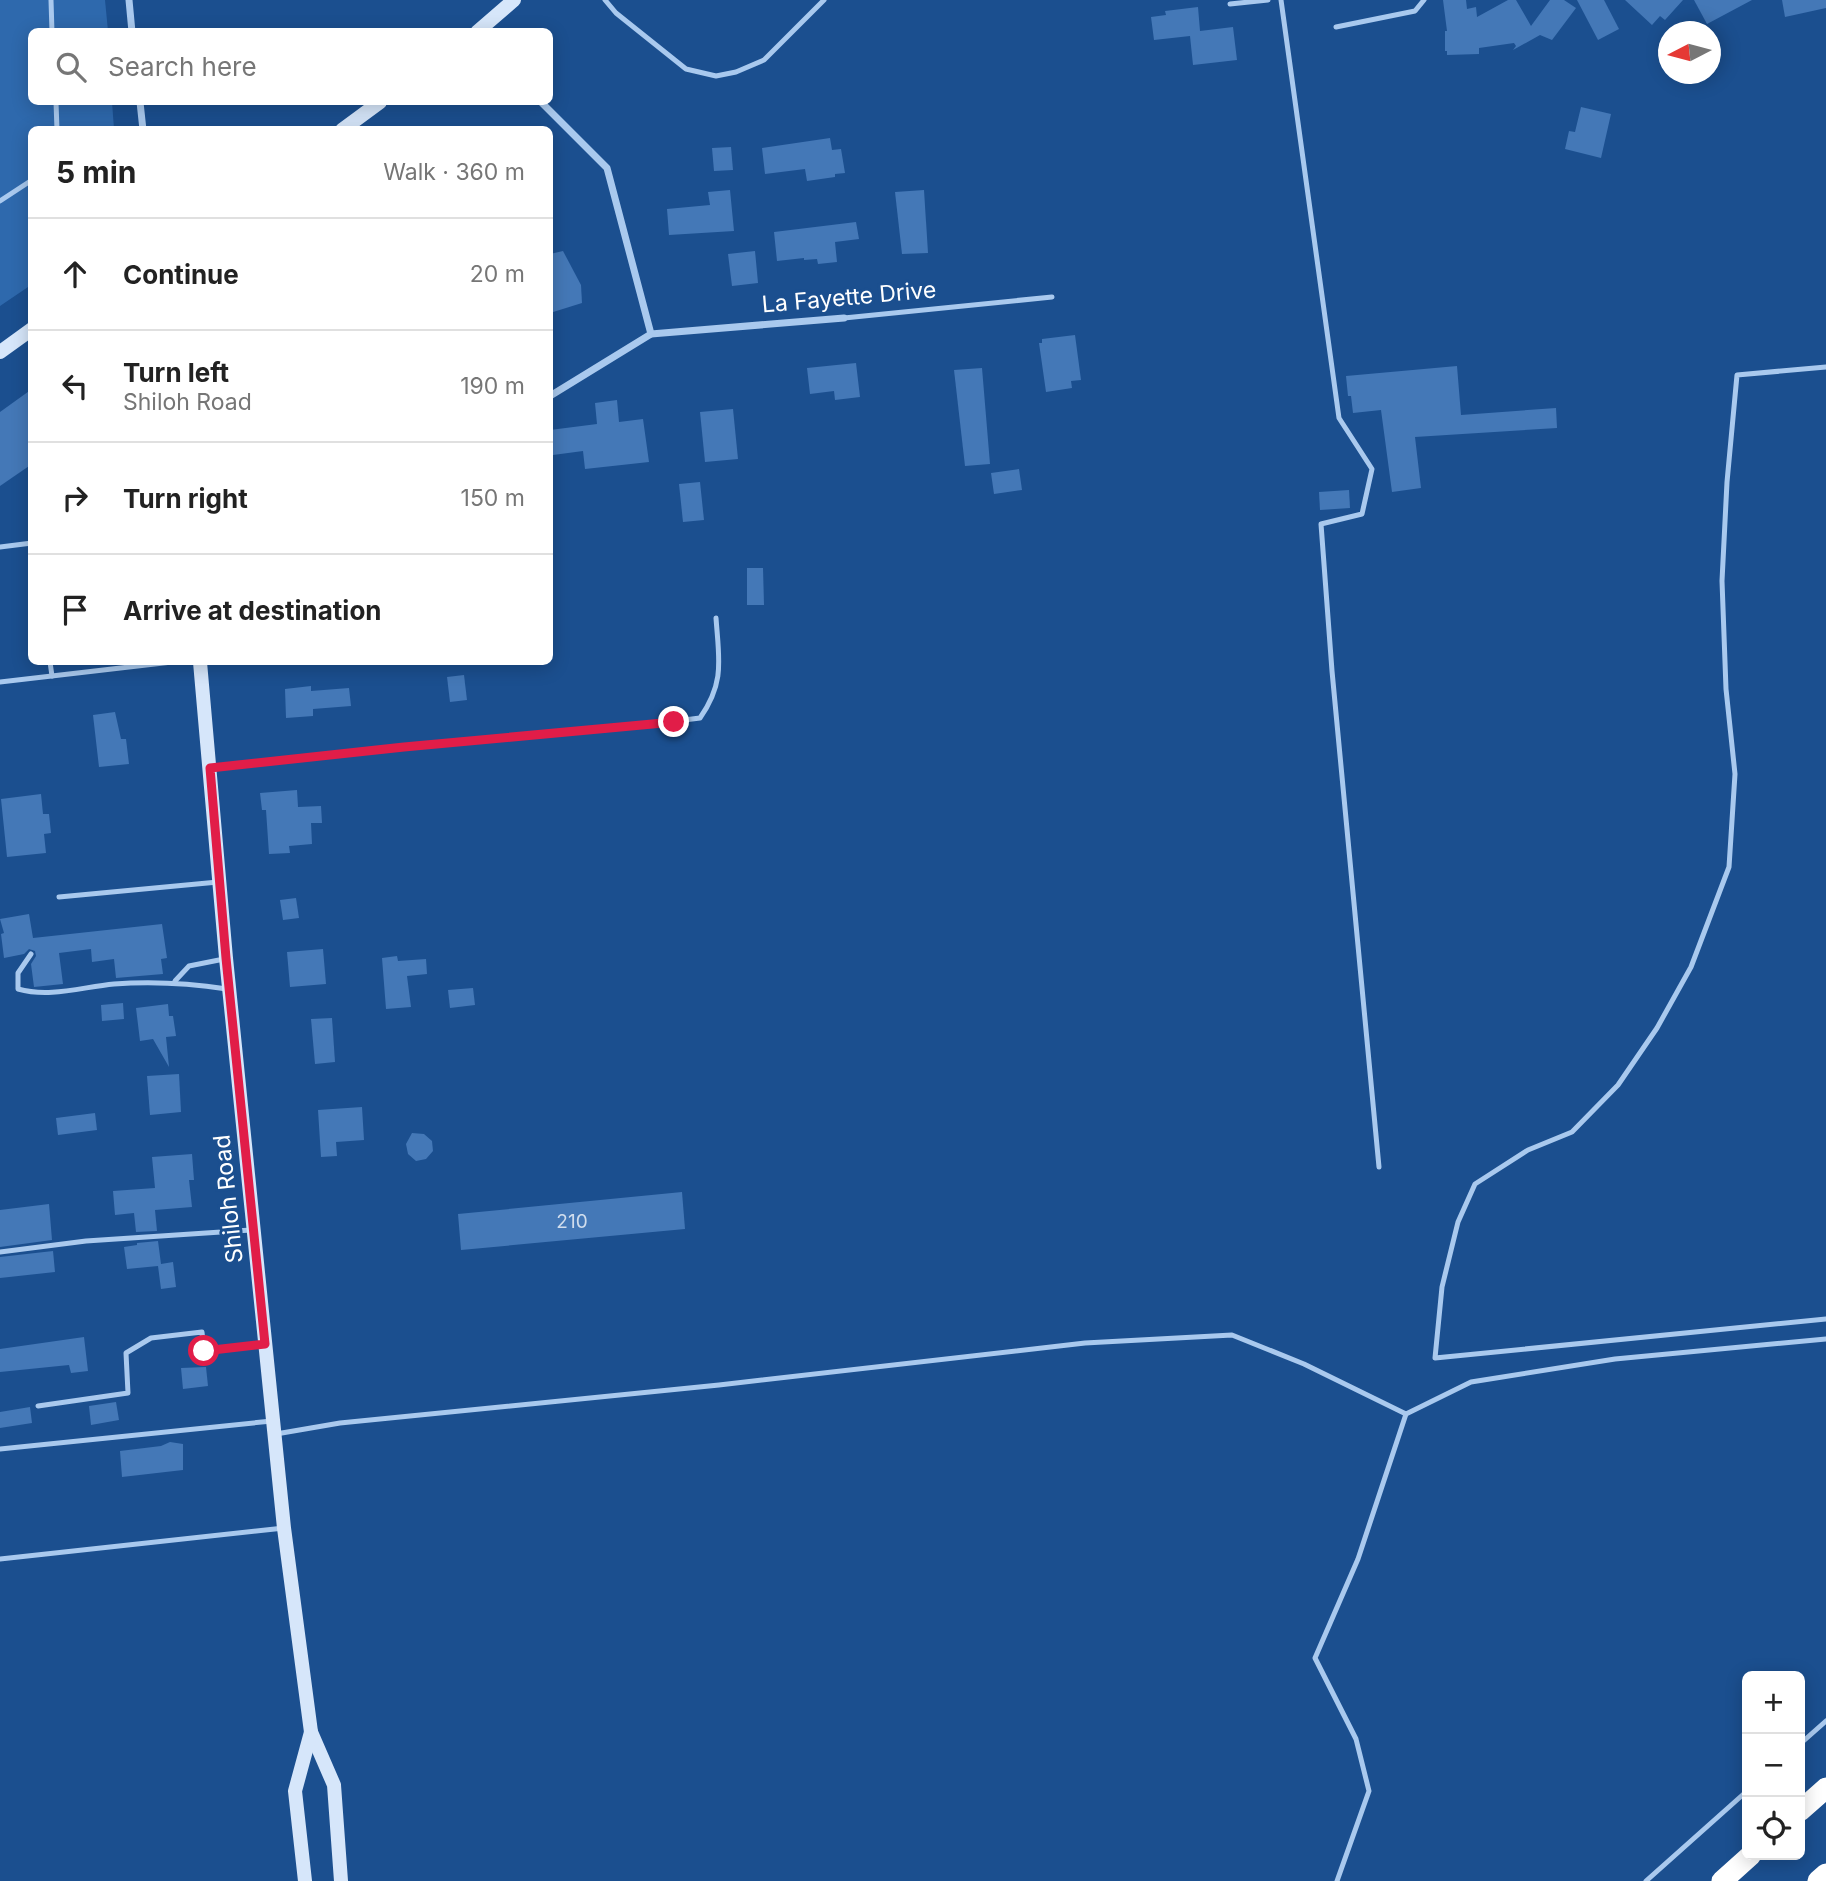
<!DOCTYPE html>
<meta charset="utf-8">
<style>
:root{--surface:#fff;--page:#f6f6f6;--text:#222;--muted:#767676;--line:#e0e0e0}
body{margin:0;font-family:Inter,sans-serif;background:var(--page);color:var(--text)}
.controls{position:absolute;right:21px;bottom:21px;display:grid;overflow:hidden;border-radius:10px;box-shadow:0 4px 18px #0003}
.controls button{width:63px;height:63px;display:grid;place-items:center;padding:0;border:0;border-bottom:2px solid var(--line);background:var(--surface);color:var(--text);font:35px sans-serif}
.compass{position:absolute;left:1658px;top:21px;width:63px;height:63px;border-radius:50%;background:var(--surface);box-shadow:0 4px 18px #0003;rotate:264deg}
.stop{position:absolute;width:21px;height:21px;margin:-16px;border:5px solid #e11d48;border-radius:50%;background:#fff}
.stop.end{background:#e11d48;border-color:#fff;box-shadow:0 2px 7px #0008}
.list{margin:0;padding:0;list-style:none}
h2{display:flex;justify-content:space-between;align-items:center;height:91px;margin:0;padding:0 28px;font-size:30px}
h2 small{font-size:23px;font-weight:400;color:var(--muted)}
.list li{display:grid;grid-template-columns:46px 1fr auto;gap:21px;align-items:center;box-sizing:border-box;height:112px;padding:0 28px;border-top:2px solid var(--line)}
.list b{display:block;font-size:26px;white-space:nowrap}
.list p{margin:0;font-size:23px;white-space:nowrap;color:var(--muted)}
.list em{font-size:23px;font-style:normal;color:var(--muted)}
.icon{flex:none;width:38px;height:38px;fill:none;stroke:currentColor;stroke-width:2;stroke-linecap:round;stroke-linejoin:round}
.map{position:relative;flex:none;width:1826px;height:1881px;overflow:hidden}
.search{position:absolute;background:var(--surface);box-shadow:0 4px 18px #0003;left:28px;top:28px;width:525px;height:77px;display:flex;align-items:center;gap:18px;box-sizing:border-box;padding:0 24px;border-radius:10px;color:var(--muted);font-size:26px}
.panel{position:absolute;background:var(--surface);box-shadow:0 4px 18px #0003;left:28px;top:126px;width:525px;height:539px;border-radius:10px}
.map>svg:first-child{display:block}
.green{fill:#2e69ad}
.building{fill:#4478b7}
.lines{fill:none;stroke-linecap:round;stroke-linejoin:round}
.lane{stroke:#a9c9ee;stroke-width:5}
.street{stroke:#a9c9ee;stroke-width:7}
.secondary{stroke:#d6e6fa;stroke-width:14}
.highway{stroke:#fff;stroke-width:21}
.route{stroke:#e11d48;stroke-width:9}
.labels{text-anchor:middle;dominant-baseline:central;stroke-width:6;stroke-linejoin:round;paint-order:stroke}
.number-label{font-size:19px;fill:#d0dded}
.street-label{font-size:23px;fill:#fff;stroke:#1b4f8f}
</style>
<div class="map">
<svg width="1826" height="1881" viewBox="0 0 1826 1881">
<rect width="100%" height="100%" fill="#1b4f8f"/>
<!-- green -->
<polygon class="green" points="0,0 105,0 108,31 32,32 32,102 112,102 114,129 32,130 31,285 0,306"/>
<!-- building -->
<g class="building">
<polygon points="1443,0 1466,0 1467,9 1476,7 1477,17 1508,0 1516,0 1531,26 1550,0 1564,0 1576,8 1552,40 1540,35 1513,50 1516,46 1514,43 1479,48 1479,54 1447,55 1447,51 1445,51 1445,31 1447,31"/>
<polygon points="1577,0 1604,0 1619,29 1598,40"/>
<polygon points="1625,0 1683,0 1665,20 1660,16 1652,25"/>
<polygon points="1694,0 1752,0 1707,24"/>
<polygon points="1782,0 1826,0 1826,8 1785,17"/>
<polygon points="1198,7 1200,31 1233,27 1237,60 1193,65 1190,36 1154,40 1151,17 1166,15 1165,11"/>
<polygon points="1581,107 1611,114 1601,158 1565,149 1569,131 1575,132"/>
<polygon points="830,138 832,150 841,149 845,173 835,174 835,177 807,181 805,169 765,174 762,148"/>
<polygon points="731,147 733,170 714,171 712,148"/>
<polygon points="730,190 734,231 669,235 667,209 710,205 708,192"/>
<polygon points="924,190 928,253 902,254 895,192"/>
<polygon points="856,222 859,239 835,242 837,262 818,264 817,259 804,260 804,258 777,261 774,232"/>
<polygon points="563,251 581,285 582,303 550,313 550,254"/>
<polygon points="755,251 758,283 732,286 728,254"/>
<polygon points="1075,335 1081,380 1071,381 1072,388 1046,392 1039,343 1042,343 1042,339"/>
<polygon points="856,363 860,397 835,400 834,391 810,394 807,368"/>
<polygon points="1457,366 1461,415 1556,408 1557,428 1415,437 1421,488 1392,492 1381,410 1353,413 1351,396 1348,396 1346,376"/>
<polygon points="982,368 990,464 965,466 954,370"/>
<polygon points="32,389 32,464 0,486 0,412"/>
<polygon points="617,400 619,422 643,419 649,462 585,469 583,451 553,455 550,430 597,424 595,403"/>
<polygon points="733,409 738,459 705,462 700,412"/>
<polygon points="1019,469 1022,490 994,494 991,473"/>
<polygon points="700,482 704,520 683,522 679,484"/>
<polygon points="1349,490 1350,508 1320,510 1319,492"/>
<polygon points="747,568 763,568 764,605 747,605"/>
<polygon points="464,675 467,700 450,702 447,677"/>
<polygon points="311,686 311,691 349,688 351,706 313,709 313,716 286,718 285,689"/>
<polygon points="115,712 121,739 126,739 129,764 99,767 93,715"/>
<polygon points="297,790 298,807 321,806 322,823 311,823 312,844 289,846 290,853 269,854 266,810 262,810 260,793"/>
<polygon points="41,794 43,814 49,814 51,833 44,834 46,853 7,857 1,799"/>
<polygon points="296,898 299,918 283,920 280,900"/>
<polygon points="29,914 33,938 162,924 167,958 161,959 163,974 116,978 114,959 92,962 91,949 59,953 63,984 34,987 31,964 36,956 35,951 29,949 24,954 4,958 1,934 4,933 0,919"/>
<polygon points="323,949 326,984 290,987 287,952"/>
<polygon points="397,956 398,961 426,959 427,974 407,976 411,1007 386,1009 382,958"/>
<polygon points="473,988 475,1005 450,1008 448,990"/>
<polygon points="123,1003 124,1019 102,1021 101,1005"/>
<polygon points="168,1004 169,1016 173,1016 176,1036 166,1037 169,1067 153,1039 140,1041 136,1008"/>
<polygon points="332,1018 335,1062 315,1064 311,1019"/>
<polygon points="179,1074 181,1112 150,1115 147,1076"/>
<polygon points="362,1107 364,1140 336,1142 337,1156 321,1157 318,1110"/>
<polygon points="95,1113 97,1130 58,1135 56,1118"/>
<polygon points="412,1133 424,1134 432,1141 433,1151 426,1159 416,1161 408,1154 406,1144"/>
<polygon points="192,1154 194,1180 189,1180 192,1207 155,1210 157,1231 136,1232 134,1213 115,1215 113,1191 155,1188 152,1157"/>
<polygon points="682,1192 685,1229 461,1250 458,1214"/>
<polygon points="49,1204 52,1240 0,1247 0,1210"/>
<polygon points="158,1241 161,1264 173,1262 176,1287 161,1289 158,1266 127,1269 124,1247 137,1245 137,1243"/>
<polygon points="53,1251 55,1272 0,1278 0,1257"/>
<polygon points="84,1337 88,1371 71,1373 69,1365 0,1372 0,1349"/>
<polygon points="206,1367 208,1386 183,1389 181,1368"/>
<polygon points="116,1402 119,1420 91,1425 89,1406"/>
<polygon points="30,1407 32,1423 0,1428 0,1412"/>
<polygon points="170,1442 183,1444 183,1470 122,1477 120,1451 161,1446"/>
</g>
<g class="lines">
<!-- lane -->
<g class="lane">
<polyline points="51,0 52,32"/>
<polyline points="605,0 616,13 686,69 716,76 736,72 764,60 824,0"/>
<polyline points="1281,0 1339,418 1372,469 1362,514 1321,524 1332,671 1379,1167"/>
<polyline points="1230,4 1268,0"/>
<polyline points="1336,27 1415,11 1424,0"/>
<polyline points="56,102 57,130"/>
<polyline points="0,201 32,180"/>
<polyline points="844,318 1052,297"/>
<polyline points="1826,367 1737,375 1727,482 1722,581 1726,689 1735,774 1729,867 1691,967 1657,1028 1618,1085 1572,1132 1528,1150 1475,1184 1458,1222 1442,1287 1435,1358 1826,1319"/>
<polyline points="0,547 32,543"/>
<polyline points="50,662 52,676"/>
<polyline points="0,682 172,662"/>
<path d="M210,768L404,746L613,729L700,718C725,682 719,660 716,618"/>
<polyline points="59,897 218,882"/>
<path d="M31,954L18,973V989C50,998 82,987 114,984C152,981 188,983 227,989"/>
<polyline points="175,981 189,966 224,959"/>
<polyline points="0,1252 86,1241 251,1230"/>
<polyline points="38,1406 128,1393 126,1353 151,1338 202,1332 204,1351 262,1344"/>
<polyline points="276,1434 340,1423 719,1385 1085,1343 1232,1335 1304,1364 1406,1414"/>
<polyline points="0,1449 272,1421"/>
<polyline points="0,1559 284,1528"/>
<polyline points="1800,1744 1826,1721"/>
<polyline points="1337,1881 1369,1791 1356,1739 1315,1658 1358,1559 1406,1414 1471,1382 1615,1359 1826,1339"/>
<polyline points="1646,1881 1747,1791"/>
</g>
<!-- street -->
<g class="street">
<polyline points="129,0 132,32"/>
<polyline points="140,102 143,130"/>
<polyline points="541,102 607,168 651,334"/>
<polyline points="550,396 651,334 844,318"/>
</g>
<!-- secondary -->
<g class="secondary">
<polyline points="477,32 514,0"/>
<polyline points="342,130 380,102"/>
<polyline points="0,352 32,329"/>
<polyline points="200,662 226,958 284,1528 311,1732 334,1785 341,1881"/>
<polyline points="305,1881 295,1791 311,1732"/>
</g>
<!-- highway -->
<g class="highway">
<polyline points="1800,1811 1826,1788"/>
<polyline points="1722,1881 1751,1855"/>
<polyline points="1818,1881 1826,1874"/>
</g>
</g>
<g class="lines">
<!-- route -->
<polyline class="route" points="204,1351 265,1344 226,958 210,768 404,747 674,722"/>
</g>
<g class="labels">
<!-- number labels -->
<g class="number-label">
<text x="572" y="1221">210</text>
</g>
<!-- street labels -->
<g class="street-label">
<text transform="translate(849 297) rotate(-5)">La Fayette Drive</text>
<text transform="translate(228 1199) rotate(-96)">Shiloh Road</text>
</g>
</g>
</svg>
<div class="controls">
<button>+</button>
<button>−</button>
<button><svg class="icon" aria-label="locate" viewBox="0 0 24 24"><circle cx="12" cy="12" r="6"/><path d="M12 2v4M12 18v4M2 12h4M18 12h4"/></svg></button>
</div>
<svg class="compass" viewBox="-18 -18 36 36"><path d="M0-13l5 13h-10z" fill="#e53935"/><path d="M0 13l5-13h-10z" fill="#767676"/></svg>
<div class="stop" style="left:204px;top:1351px"></div>
<div class="stop end" style="left:674px;top:722px"></div>
<div class="search"><svg class="icon" aria-label="search" viewBox="0 0 24 24"><circle cx="10" cy="10" r="6"/><path d="M15 15l6 6"/></svg>Search here</div>
<section class="panel">
<h2>5 min<small>Walk · 360 m</small></h2>
<ul class="list">
<li><svg class="icon" aria-label="ahead" viewBox="0 0 24 24"><path d="M12 20V5M6 11l6-6 6 6"/></svg><div><b>Continue</b></div><em>20 m</em></li>
<li><svg class="icon" aria-label="left" viewBox="0 0 24 24"><path d="M17 20v-9H6M10 6l-5 5 5 5"/></svg><div><b>Turn left</b><p>Shiloh Road</p></div><em>190 m</em></li>
<li><svg class="icon" aria-label="right" viewBox="0 0 24 24"><path d="M7 20v-9h11M14 6l5 5-5 5"/></svg><div><b>Turn right</b></div><em>150 m</em></li>
<li><svg class="icon" aria-label="arrive" viewBox="0 0 24 24"><path d="M6 21V4h12l-3 4 3 4H6"/></svg><div><b>Arrive at destination</b></div></li>
</ul>
</section>
</div>
